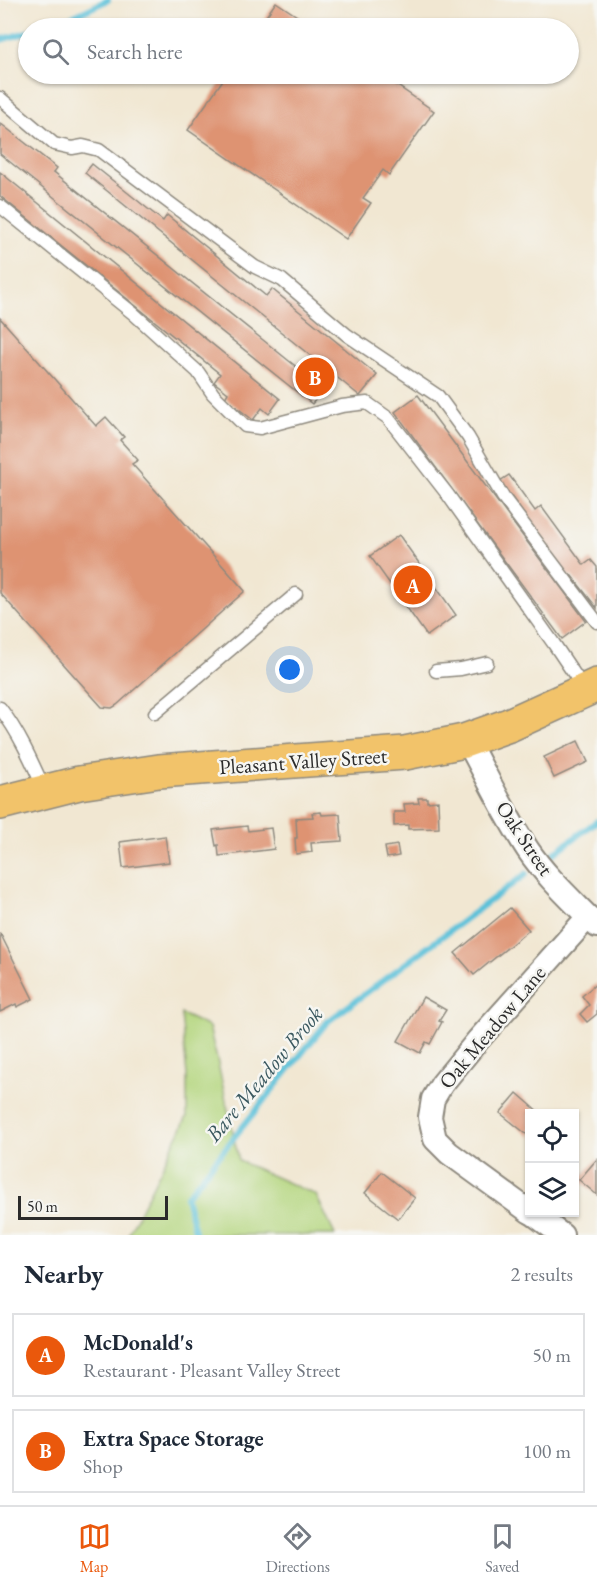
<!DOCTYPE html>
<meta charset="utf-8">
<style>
:root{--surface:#fff;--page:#f2f2f3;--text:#1f2937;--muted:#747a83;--line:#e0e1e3;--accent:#ea580c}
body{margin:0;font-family:"EB Garamond",serif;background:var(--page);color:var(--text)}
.controls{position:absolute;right:18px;bottom:18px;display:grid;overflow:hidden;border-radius:0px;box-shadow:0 2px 4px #0004}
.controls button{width:54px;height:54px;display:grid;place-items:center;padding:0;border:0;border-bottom:2px solid var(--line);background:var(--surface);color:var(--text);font:30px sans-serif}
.scale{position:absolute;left:18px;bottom:15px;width:150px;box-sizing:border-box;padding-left:6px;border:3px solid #2b2b2b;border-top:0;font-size:16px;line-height:21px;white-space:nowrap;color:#2b2b2b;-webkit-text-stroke:4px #f6f6f2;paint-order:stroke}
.you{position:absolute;left:290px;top:670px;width:21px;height:21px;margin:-15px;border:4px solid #fff;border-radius:50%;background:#1a73e8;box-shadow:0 0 0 9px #1a73e833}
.badge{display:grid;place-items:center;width:39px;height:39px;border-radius:50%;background:var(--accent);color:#fff;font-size:20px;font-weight:700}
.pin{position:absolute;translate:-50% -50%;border:3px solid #fff;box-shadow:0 2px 6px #0006}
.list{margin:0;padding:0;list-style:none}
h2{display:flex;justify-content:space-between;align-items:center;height:78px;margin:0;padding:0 24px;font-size:26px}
h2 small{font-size:20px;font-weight:400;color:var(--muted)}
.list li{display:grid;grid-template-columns:39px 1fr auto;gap:18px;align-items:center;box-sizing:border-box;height:84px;margin:0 12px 12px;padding:0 12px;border:2px solid var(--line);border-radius:0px}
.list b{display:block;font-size:22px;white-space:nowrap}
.list p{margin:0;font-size:20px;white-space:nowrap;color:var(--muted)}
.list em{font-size:20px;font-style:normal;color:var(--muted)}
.icon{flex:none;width:33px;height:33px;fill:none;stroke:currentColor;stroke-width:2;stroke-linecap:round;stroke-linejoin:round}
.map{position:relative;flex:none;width:597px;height:1235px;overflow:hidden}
.search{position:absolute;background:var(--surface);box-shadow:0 2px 4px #0004;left:18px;right:18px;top:18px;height:66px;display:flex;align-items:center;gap:15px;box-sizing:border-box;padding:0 21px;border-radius:33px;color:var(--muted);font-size:22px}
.sheet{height:270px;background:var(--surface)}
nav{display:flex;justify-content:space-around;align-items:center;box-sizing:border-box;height:84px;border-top:2px solid var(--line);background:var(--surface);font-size:16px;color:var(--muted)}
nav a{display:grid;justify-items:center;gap:3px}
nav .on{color:var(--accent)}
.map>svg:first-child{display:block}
.green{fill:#b4d67e;stroke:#708054;stroke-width:1.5}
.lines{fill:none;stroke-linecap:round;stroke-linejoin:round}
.stream{stroke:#5cc1d9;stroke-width:6}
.building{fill:#de9372}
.lane-casing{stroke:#8e897e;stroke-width:15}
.street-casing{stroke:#8e897e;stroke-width:26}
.primary-casing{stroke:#8e897e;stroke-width:36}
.lane{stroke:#fff;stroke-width:12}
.street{stroke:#fff;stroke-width:22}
.primary{stroke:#f2c36a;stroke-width:33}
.labels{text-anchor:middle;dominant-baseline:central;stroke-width:5;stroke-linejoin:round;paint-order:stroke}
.street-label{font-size:21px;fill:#2b2b2b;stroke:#f6f6f2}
.water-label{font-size:22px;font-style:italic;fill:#3a585f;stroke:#f6f6f2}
</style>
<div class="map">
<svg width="597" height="1235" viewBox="0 0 597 1235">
<rect width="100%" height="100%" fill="#f6f6f2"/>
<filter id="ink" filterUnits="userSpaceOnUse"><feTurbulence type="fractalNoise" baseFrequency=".0167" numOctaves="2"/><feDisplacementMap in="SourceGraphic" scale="12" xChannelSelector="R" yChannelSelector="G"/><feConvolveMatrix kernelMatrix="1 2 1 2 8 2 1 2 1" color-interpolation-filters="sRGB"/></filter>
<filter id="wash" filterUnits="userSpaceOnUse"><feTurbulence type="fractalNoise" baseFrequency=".008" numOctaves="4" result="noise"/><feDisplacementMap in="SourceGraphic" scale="24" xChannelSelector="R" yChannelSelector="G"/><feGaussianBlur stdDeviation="1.35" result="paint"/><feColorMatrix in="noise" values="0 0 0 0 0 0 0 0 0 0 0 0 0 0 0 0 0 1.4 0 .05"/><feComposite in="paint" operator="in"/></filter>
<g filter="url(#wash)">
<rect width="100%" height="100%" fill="#f1e7d2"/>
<!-- green -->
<polygon class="green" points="181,1014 209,1027 217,1059 239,1161 316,1195 335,1235 128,1235 187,1117 187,1075"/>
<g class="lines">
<!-- stream -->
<g class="stream">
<polyline points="43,28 51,27 108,0"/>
<polyline points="0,40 28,32"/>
<polyline points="553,854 597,821"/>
<polyline points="196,1235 186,1197 327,1022 526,874"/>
</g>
</g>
<g id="blocks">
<!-- building -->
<g class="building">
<polygon points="276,2 315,28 258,28"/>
<polygon points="227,74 380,74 434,111 389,175 383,170 363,198 371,203 346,239 188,130"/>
<polygon points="0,123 57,168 54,172 324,389 312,404 0,154"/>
<polygon points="92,164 163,221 167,215 266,296 272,289 377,375 360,396 85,173"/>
<polygon points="0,172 280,399 269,414 262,408 253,420 225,398 228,393 214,382 220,374 0,196"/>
<polygon points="0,318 96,426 106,417 124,437 120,440 138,460 132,464 245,591 117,705 112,708 102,707 0,593"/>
<polygon points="418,395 586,621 562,639 395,412"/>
<polygon points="509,475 535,511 541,506 584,565 591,560 597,567 597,608 571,575 569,577 500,481"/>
<polygon points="399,535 456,615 427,636 370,556"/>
<polygon points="578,741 588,762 554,778 544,757"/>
<polygon points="418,798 427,798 427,802 438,801 439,828 408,829 408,825 394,826 394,812 405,812 404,804 419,803"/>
<polygon points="321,812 322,815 340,814 342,841 311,843 312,852 296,854 295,838 297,838 296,818 313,817 312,813"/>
<polygon points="247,826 248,831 271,828 274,849 219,856 218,845 216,846 213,830"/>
<polygon points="165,836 169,862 123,868 120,842"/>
<polygon points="397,845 399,856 387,858 385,847"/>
<polygon points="510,908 529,930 474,975 455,953"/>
<polygon points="0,933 33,999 17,1007 16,1004 0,1012"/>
<polygon points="597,983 597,1014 587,1022 580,1014 589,1005 582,996"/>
<polygon points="423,997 446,1010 439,1021 442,1022 430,1044 426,1042 420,1053 398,1041"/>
<polygon points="517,1093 541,1114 530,1114 530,1137 500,1113"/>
<polygon points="597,1159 597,1195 579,1180"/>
<polygon points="382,1172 415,1198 398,1219 365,1193"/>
</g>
</g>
</g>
<g filter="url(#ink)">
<use href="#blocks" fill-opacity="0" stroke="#8e897e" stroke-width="1.5"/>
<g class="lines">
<!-- lane casing -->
<g class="lane-casing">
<g id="lane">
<polyline points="0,98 54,144 72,148 83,146 99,150 255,267 282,280 347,335 438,396 468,437 503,497 597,622"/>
<polyline points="0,206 134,314 198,372 213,394 245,426 260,428 342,406 367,403 388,418 448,495 554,644 585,690"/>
<polyline points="436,671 461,669 487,663"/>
<path d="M0,708C20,734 32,762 45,791"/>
<polyline points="155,713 296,594"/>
</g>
</g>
<!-- street casing -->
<g class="street-casing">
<g id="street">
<path d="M467,740C487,777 505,815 528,850C547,878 574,902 597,926"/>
<polyline points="530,1212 449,1153 435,1139 430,1117 433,1099 442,1084 478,1040 588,917"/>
<polyline points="531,1212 562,1235"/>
</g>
</g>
<!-- primary casing -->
<g class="primary-casing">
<polyline id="primary" points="0,803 79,783 159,771 405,753 464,741 509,725 597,685"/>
</g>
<!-- lane -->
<use href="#lane" class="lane"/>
<!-- street -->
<use href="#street" class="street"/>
<!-- primary -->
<use href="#primary" class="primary"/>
</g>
</g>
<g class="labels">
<!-- street labels -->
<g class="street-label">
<text transform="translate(303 761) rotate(-4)">Pleasant Valley Street</text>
<text transform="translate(525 838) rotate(56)">Oak Street</text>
<text transform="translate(492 1027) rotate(-50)">Oak Meadow Lane</text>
</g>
<!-- water labels -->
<g class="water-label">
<text transform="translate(264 1074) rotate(-50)">Bare Meadow Brook</text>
</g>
</g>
</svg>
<div class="controls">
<button><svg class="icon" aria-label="locate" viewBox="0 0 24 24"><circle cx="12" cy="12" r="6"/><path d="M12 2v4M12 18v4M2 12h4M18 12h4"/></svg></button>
<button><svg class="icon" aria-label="layers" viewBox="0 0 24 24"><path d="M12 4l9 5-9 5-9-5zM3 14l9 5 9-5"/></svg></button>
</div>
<div class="scale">50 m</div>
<div class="you"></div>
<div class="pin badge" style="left:413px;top:585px">A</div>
<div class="pin badge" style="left:315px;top:377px">B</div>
<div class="search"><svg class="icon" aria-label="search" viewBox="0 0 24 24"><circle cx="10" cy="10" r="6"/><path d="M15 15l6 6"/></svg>Search here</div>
</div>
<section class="sheet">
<h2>Nearby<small>2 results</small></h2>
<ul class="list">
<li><span class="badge">A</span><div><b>McDonald's</b><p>Restaurant · Pleasant Valley Street</p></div><em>50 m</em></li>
<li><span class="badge">B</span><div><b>Extra Space Storage</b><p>Shop</p></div><em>100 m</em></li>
</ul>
</section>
<nav>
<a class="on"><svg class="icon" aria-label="map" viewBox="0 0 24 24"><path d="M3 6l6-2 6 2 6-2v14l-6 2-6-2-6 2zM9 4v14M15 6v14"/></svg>Map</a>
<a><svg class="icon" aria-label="directions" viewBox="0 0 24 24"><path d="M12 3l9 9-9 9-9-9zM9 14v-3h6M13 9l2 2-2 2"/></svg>Directions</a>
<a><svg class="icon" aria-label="saved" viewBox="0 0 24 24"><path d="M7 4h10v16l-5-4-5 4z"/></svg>Saved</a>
</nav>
